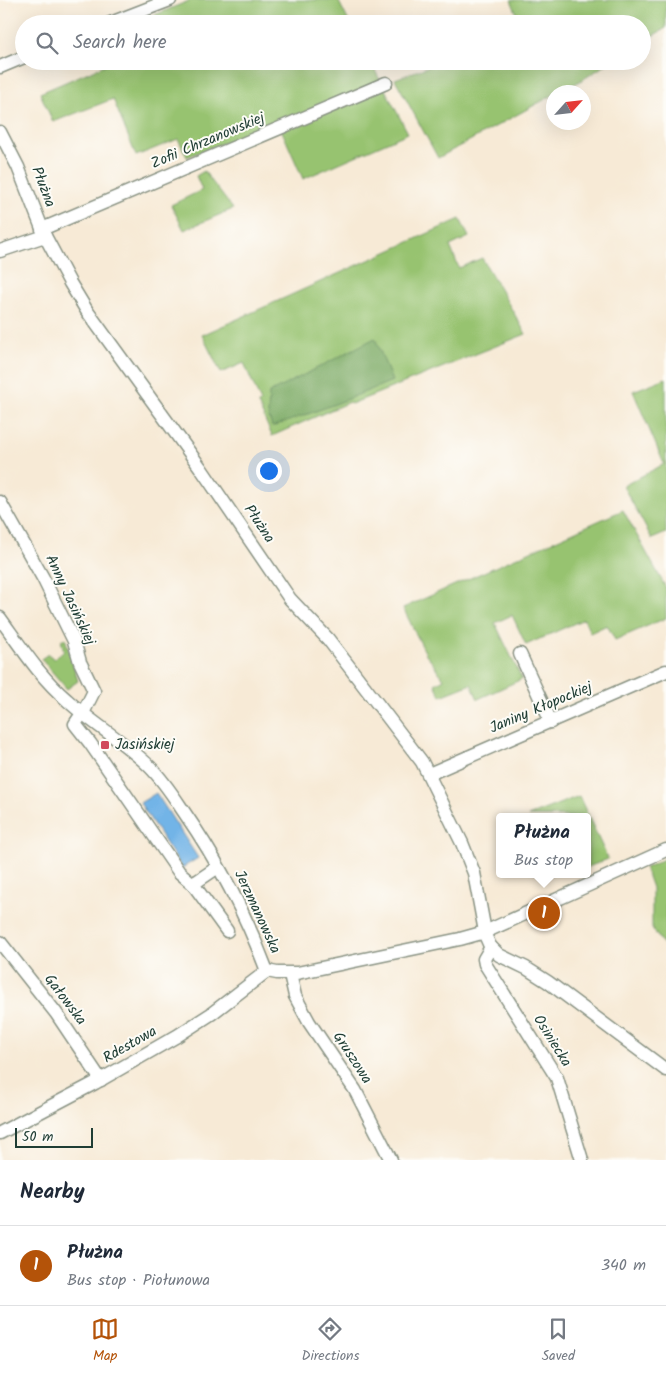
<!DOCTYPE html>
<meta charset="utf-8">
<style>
:root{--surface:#fff;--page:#f2f2f3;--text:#1f2937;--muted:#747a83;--line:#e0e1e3;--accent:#b45309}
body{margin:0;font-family:Kalam,sans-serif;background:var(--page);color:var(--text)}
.compass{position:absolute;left:546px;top:85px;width:45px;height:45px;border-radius:50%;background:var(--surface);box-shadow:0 5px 20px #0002;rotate:63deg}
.scale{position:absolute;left:15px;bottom:12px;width:78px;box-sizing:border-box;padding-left:5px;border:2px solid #1f3d34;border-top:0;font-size:14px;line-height:18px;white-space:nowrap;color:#1f3d34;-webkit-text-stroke:4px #fdfcf7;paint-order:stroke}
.you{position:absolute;left:268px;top:470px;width:18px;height:18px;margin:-12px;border:4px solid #fff;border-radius:50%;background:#1a73e8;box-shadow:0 0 0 8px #1a73e833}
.badge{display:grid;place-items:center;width:32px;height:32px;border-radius:50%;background:var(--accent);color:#fff;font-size:16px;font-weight:700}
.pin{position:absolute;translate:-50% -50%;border:2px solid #fff;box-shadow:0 1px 5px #0006}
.popup{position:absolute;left:496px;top:813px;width:95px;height:65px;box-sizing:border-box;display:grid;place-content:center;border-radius:5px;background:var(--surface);filter:drop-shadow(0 1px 4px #0005);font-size:16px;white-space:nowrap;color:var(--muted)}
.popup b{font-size:19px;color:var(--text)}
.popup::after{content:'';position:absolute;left:50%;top:100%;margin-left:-10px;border:10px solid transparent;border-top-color:var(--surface)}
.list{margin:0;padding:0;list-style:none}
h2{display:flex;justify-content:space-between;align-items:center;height:65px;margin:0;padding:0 20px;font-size:21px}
h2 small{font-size:16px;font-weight:400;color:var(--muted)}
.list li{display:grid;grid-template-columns:32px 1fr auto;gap:15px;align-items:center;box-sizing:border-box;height:80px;padding:0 20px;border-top:1px solid var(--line)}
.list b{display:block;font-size:19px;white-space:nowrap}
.list p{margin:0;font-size:16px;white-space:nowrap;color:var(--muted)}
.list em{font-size:16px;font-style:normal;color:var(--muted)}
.icon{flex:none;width:28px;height:28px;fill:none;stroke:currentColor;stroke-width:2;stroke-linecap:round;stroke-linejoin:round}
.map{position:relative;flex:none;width:666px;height:1160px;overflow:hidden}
.search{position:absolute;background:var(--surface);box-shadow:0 5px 20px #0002;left:15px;right:15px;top:15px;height:55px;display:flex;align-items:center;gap:12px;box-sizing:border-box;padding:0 18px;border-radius:28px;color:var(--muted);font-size:19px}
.sheet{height:145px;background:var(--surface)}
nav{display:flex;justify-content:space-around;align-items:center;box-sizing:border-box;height:70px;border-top:1px solid var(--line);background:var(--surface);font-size:14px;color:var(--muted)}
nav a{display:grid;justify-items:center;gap:2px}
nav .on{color:var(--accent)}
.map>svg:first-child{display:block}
.green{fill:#97c370;stroke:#5b8052}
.forest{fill:#79a962;stroke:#4c734b}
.water{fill:#72b4e7;stroke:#48788e}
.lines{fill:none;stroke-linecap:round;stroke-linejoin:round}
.minor-casing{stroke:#8b9485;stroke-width:15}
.minor{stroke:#fff;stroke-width:12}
.poi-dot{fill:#d1495b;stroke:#fdfcf7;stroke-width:2}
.labels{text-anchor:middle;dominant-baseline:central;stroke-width:4;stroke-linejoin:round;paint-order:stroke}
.street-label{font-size:15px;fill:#1f3d34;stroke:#fdfcf7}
.poi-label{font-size:15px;fill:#1f3d34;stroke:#fdfcf7;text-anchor:start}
</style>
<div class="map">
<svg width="666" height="1160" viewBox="0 0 666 1160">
<rect width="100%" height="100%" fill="#fdfcf7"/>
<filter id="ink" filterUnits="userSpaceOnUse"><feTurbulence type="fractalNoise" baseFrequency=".02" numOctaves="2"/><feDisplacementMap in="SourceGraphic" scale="10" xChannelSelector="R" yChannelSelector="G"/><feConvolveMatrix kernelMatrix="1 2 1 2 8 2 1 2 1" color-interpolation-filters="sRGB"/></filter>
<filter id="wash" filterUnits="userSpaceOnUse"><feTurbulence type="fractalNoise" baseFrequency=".0096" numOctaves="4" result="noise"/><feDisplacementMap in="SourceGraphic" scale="20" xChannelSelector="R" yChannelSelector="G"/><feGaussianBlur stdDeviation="1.12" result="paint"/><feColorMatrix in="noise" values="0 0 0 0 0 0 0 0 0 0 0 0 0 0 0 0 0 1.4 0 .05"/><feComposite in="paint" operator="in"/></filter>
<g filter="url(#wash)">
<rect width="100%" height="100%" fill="#f7ead6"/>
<!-- green -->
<g class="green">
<polygon points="191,0 338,0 350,24 133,24"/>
<polygon points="511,0 666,0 666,28 642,42 642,24 521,24"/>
<polygon points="114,61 370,61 408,133 303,179 278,122 187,157 178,139 136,156 113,99 53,122 40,93"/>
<path d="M443,61H611C599,69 566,92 554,92L553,95L438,158L395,79Z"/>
<polygon points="204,171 233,209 184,230 171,205 202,190 196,176"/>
<polygon points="460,219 469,237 450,246 459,268 482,258 526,334 351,404 349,402 272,436 258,404 261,402 244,363 221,373 202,335"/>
<polygon points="666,378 666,533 652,539 623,486 664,464 633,391"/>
<polygon points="623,510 666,588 666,618 615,640 607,625 590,633 584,619 526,645 512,615 495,623 522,679 478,699 471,684 441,696 435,684 444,679 426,654 403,608"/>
<polygon points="65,638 78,681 67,689 41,659 48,654 54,659 64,651 61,640"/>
<polygon points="579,796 608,859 588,867 588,817 528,816"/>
<polygon points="666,858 666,949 652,928 652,888 645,868"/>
</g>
<!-- forest -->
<polygon class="forest" points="375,338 392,381 338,403 272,427 268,415 269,393"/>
<!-- water -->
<polygon class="water" points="156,793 198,858 182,868 140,803"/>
</g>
<g filter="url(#ink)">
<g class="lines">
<!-- minor casing -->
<g class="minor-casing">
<g id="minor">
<polyline points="108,24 170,0"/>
<polyline points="0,67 24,57"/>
<polyline points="0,132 18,167 45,236 70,283 87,311 200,467 290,599 328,639 422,762 462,843 474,873 486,937 490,946 499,955 526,968 548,982 666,1070"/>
<polyline points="42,229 386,83"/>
<polyline points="0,251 45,236"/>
<polyline points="0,502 43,578 74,641 80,662 94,691 85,709 75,724 90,743 179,872 193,884 227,931"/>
<path d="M0,618C21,647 40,677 67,700C93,724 125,742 150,767C164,781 174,797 184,812C218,861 246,915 267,971"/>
<polyline points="520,654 551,722"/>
<polyline points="429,774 666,671"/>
<polyline points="193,884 218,867"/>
<polyline points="0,942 56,1013 101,1080"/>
<polyline points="491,947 484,959 485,964 557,1078 582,1160"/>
<polyline points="267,971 277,973 297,973 460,939 485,932 666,850"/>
<polyline points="290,974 295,996 309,1022 355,1090 391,1160"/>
<polyline points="0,1133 95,1083 177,1036 211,1014 267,971"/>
</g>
</g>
<!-- minor -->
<use href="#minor" class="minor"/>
</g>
</g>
<!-- markers -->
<rect class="poi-dot" x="100" y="740" width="10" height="10" rx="2.5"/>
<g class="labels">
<!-- street labels -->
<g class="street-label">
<text transform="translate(208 141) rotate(-23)">Zofii Chrzanowskiej</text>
<text transform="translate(43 187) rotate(69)">Płużna</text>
<text transform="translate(259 524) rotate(56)">Płużna</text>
<text transform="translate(70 600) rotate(65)">Anny Jasińskiej</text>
<text transform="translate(541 708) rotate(-23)">Janiny Kłopockiej</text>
<text transform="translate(257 912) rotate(65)">Jerzmanowska</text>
<text transform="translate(65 1000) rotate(53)">Gałowska</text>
<text transform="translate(552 1041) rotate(58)">Osiniecka</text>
<text transform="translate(130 1045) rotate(-30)">Rdestowa</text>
<text transform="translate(352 1058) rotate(57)">Gruszowa</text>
</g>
<!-- poi labels -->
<g class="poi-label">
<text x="115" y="745">Jasińskiej</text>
</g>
</g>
</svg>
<svg class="compass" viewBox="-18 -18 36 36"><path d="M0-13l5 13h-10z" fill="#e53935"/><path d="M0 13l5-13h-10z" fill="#747a83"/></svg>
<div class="scale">50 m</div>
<div class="you"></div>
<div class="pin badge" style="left:544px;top:913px">1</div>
<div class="popup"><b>Płużna</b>Bus stop</div>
<div class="search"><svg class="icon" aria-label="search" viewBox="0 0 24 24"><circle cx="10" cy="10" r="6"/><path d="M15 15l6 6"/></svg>Search here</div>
</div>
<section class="sheet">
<h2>Nearby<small></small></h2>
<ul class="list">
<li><span class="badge">1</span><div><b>Płużna</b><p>Bus stop · Piołunowa</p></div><em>340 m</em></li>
</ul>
</section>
<nav>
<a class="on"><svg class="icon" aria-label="map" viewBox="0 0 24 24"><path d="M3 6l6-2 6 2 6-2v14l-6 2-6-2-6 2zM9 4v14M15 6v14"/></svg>Map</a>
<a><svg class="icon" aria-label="directions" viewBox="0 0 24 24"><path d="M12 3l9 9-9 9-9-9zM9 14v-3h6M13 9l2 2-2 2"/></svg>Directions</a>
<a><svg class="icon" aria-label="saved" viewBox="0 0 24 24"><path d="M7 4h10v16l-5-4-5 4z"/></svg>Saved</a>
</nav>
